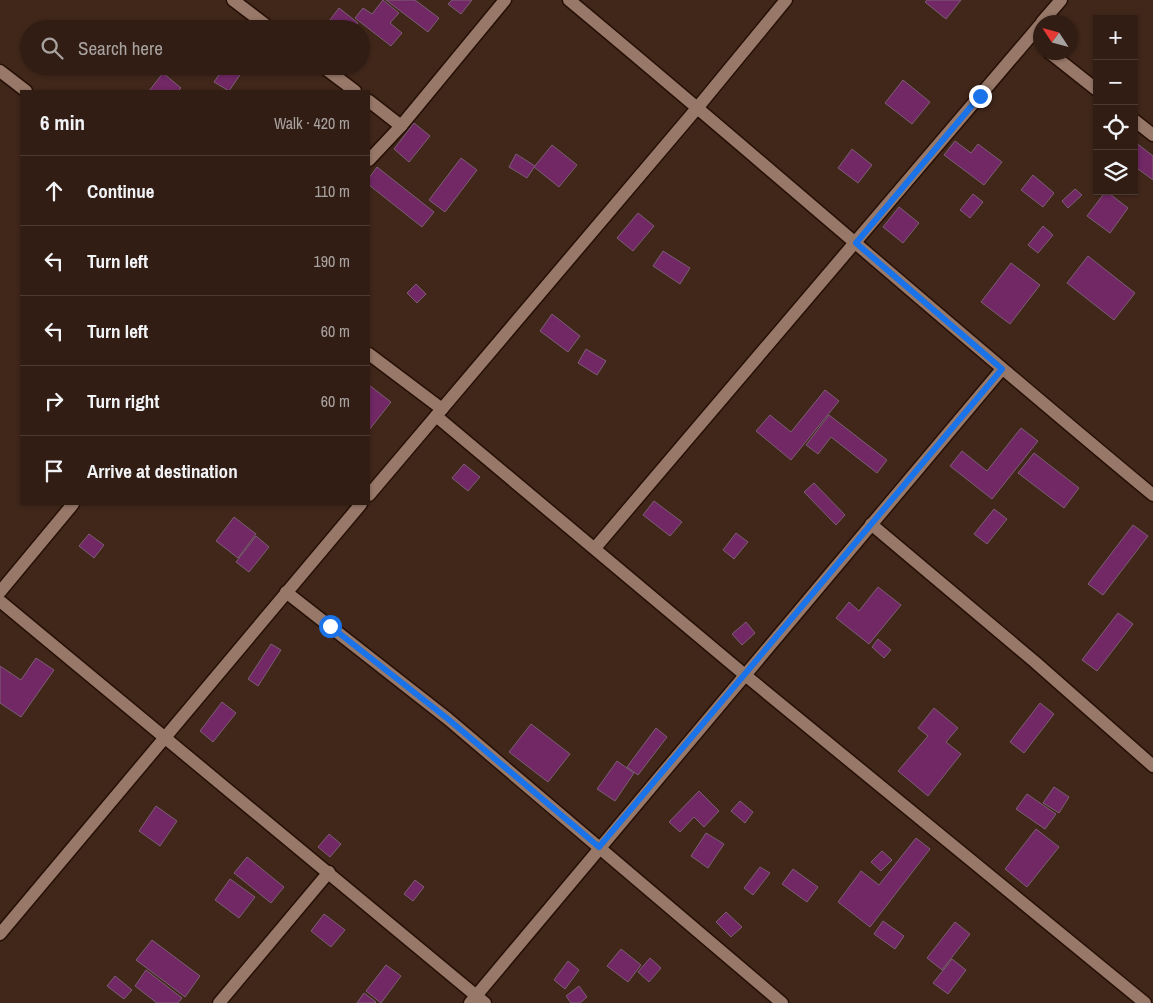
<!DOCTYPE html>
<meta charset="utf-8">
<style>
:root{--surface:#311d14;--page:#39261d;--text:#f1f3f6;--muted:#a8a2a0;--line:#4c3b34}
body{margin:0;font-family:"Archivo Narrow",sans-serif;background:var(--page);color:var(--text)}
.controls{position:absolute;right:15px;top:15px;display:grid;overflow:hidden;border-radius:0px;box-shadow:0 1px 4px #0004}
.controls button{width:45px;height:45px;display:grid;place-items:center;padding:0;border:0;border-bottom:1px solid var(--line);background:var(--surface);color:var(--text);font:25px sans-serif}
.compass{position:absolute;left:1033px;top:15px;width:45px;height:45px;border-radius:50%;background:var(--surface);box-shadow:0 1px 4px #0004;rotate:306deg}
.stop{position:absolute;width:15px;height:15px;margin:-11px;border:4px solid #1a73e8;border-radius:50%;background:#fff}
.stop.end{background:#1a73e8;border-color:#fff;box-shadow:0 1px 5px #0008}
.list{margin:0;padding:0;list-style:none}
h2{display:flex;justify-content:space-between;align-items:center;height:65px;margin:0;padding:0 20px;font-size:21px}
h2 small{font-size:16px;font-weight:400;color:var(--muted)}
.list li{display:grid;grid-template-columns:32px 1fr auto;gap:15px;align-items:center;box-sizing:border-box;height:70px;padding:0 20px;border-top:1px solid var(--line)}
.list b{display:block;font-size:19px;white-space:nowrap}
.list em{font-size:16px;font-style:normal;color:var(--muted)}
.icon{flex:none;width:28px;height:28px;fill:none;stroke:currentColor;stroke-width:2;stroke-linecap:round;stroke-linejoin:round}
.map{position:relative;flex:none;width:1153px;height:1003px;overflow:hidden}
.search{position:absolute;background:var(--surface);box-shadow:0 1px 4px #0004;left:20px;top:20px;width:350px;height:55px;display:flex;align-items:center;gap:12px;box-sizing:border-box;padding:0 18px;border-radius:28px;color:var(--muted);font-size:19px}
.panel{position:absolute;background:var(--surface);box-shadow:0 1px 4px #0004;left:20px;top:90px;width:350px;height:415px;border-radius:0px}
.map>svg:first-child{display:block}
.building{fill:#712865;stroke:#7a5f73}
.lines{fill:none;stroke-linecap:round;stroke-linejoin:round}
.minor-casing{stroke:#260f04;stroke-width:15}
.minor{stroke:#977869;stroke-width:12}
.route{stroke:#1a73e8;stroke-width:6}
</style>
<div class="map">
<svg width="1153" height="1003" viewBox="0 0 1153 1003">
<rect width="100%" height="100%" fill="#41271a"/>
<!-- building -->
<g class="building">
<polygon points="383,0 399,13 390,23 402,33 391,46 355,18 363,8 372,14"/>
<polygon points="386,0 415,0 439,18 428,32"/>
<polygon points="452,0 472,0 461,14 448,4"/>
<polygon points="927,0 961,0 946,19 925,2"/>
<polygon points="339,8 358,23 353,29 323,29"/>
<polygon points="225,66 246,66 229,91 214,82"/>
<polygon points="163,73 181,88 178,91 149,91"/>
<polygon points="903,80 930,102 912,124 885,103"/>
<polygon points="414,123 430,136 409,162 394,149"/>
<polygon points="955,141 971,153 978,144 1002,162 984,185 944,155"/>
<polygon points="1135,142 1153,156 1153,180 1134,166"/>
<polygon points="552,145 577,165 559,187 534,167"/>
<polygon points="852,149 872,165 858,183 838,168"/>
<polygon points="516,154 535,166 527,178 509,167"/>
<polygon points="461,158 477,170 445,212 429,200"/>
<polygon points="377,167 434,212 422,227 369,185 369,178"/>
<polygon points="1033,175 1054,193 1043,207 1021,190"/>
<polygon points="1075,189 1082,195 1068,208 1062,201"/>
<polygon points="1106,191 1128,208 1110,233 1087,216"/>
<polygon points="973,194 983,202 970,218 960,210"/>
<polygon points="899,207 919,223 903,243 883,227"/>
<polygon points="638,213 654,226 633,251 617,238"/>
<polygon points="1043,226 1053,235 1038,253 1028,245"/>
<polygon points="663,251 690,268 680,284 653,266"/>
<polygon points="1088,256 1135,293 1114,320 1067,283"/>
<polygon points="1011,263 1040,285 1010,324 981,302"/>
<polygon points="416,284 426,294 417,303 407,293"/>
<polygon points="552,314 580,336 568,352 540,331"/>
<polygon points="586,349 606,361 597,375 578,363"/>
<polygon points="369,385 391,402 369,430"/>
<polygon points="825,390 839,401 791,460 756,431 770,415 791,432"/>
<polygon points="829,415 887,460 877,473 831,437 818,454 806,445"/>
<polygon points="1021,428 1038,441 992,499 950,466 962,451 987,471"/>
<polygon points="1034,453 1079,488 1064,508 1018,473"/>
<polygon points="464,464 480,477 468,491 452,478"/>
<polygon points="814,483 845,515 836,525 804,492"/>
<polygon points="654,501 682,522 670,536 643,515"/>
<polygon points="994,509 1007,519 987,544 974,534"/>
<polygon points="234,517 256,534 238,558 216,541"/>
<polygon points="1133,525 1148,536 1103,595 1088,584"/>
<polygon points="736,533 748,542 734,559 723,550"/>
<polygon points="89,534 104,545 94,558 79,546"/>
<polygon points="256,536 269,547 249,572 236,562"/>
<polygon points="878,587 901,605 869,644 836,618 849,602 859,611"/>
<polygon points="1118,613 1133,624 1097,671 1082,660"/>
<polygon points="746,622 755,633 742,645 732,634"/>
<polygon points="878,639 891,650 884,658 872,647"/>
<polygon points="271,644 281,650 258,686 248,679"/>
<polygon points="36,658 54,670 21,717 0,703 0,666 21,680"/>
<polygon points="222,702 236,713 213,742 200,731"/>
<polygon points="1040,703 1054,714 1024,753 1010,742"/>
<polygon points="934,708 958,728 946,742 961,754 928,796 898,771 928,736 918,728"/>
<polygon points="531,724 570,754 548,782 509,752"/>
<polygon points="656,728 667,737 638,775 627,767"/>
<polygon points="617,761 634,773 615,801 597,789"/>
<polygon points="1054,787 1069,797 1059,813 1043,803"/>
<polygon points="699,791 719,811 704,827 694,817 680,832 669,822"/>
<polygon points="1027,794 1056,814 1045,829 1016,809"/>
<polygon points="740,801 753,812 745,823 731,811"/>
<polygon points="156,806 177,821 160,846 139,831"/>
<polygon points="1036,829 1059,847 1027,887 1005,869"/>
<polygon points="706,833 724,844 708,868 691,856"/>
<polygon points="329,834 341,844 330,857 318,847"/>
<polygon points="916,838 930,849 870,927 838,902 861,871 879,885"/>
<polygon points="882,851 892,860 881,871 871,862"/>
<polygon points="247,857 284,887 271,903 234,873"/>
<polygon points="760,867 770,873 753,895 744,888"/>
<polygon points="793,869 818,887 807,902 782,884"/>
<polygon points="230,879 255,897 239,918 215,900"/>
<polygon points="415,880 424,887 413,901 404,894"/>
<polygon points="726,912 742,927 731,937 716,922"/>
<polygon points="324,914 345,930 331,947 311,931"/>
<polygon points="883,921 904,936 895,949 874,934"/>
<polygon points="955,922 970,934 942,970 927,958"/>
<polygon points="152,940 200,976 185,997 136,960"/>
<polygon points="621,949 641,965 628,982 607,966"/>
<polygon points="650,958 661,968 649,982 638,972"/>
<polygon points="952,959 966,970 948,994 933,983"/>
<polygon points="568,961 579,970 565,989 554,980"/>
<polygon points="386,965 401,976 381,1003 366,991"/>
<polygon points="146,970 182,998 178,1003 157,1003 135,986"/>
<polygon points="115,976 132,990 124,999 107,986"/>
<polygon points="579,986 587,997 580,1003 571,1003 566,996"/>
<polygon points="364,993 376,1002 375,1003 357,1003"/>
</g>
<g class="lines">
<!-- minor casing -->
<g class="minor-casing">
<g id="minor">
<polyline points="233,0 271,29"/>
<path d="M569,0C765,163 956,332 1153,495"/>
<polyline points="1042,22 1061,0"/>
<polyline points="1049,52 1097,90"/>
<polyline points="322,66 355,91"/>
<polyline points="0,71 26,91"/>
<polyline points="369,101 401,126"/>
<polyline points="1134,120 1153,135"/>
<polyline points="369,160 401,126 505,0"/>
<polyline points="369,354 442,409"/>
<polyline points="436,416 745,675 1145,1003"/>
<polyline points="369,495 698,107 786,0"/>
<polyline points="871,524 1035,662 1153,766"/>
<polyline points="595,548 1040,25"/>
<polyline points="0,592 73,504"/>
<polyline points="286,592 448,719 782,1003"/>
<polyline points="0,601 485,1003"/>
<polyline points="0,934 361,504"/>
<polyline points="219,1003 329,872"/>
<polyline points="470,1003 1002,369"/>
</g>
</g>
<!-- minor -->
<use href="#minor" class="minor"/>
</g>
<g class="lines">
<!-- route -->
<polyline class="route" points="330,626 448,719 599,847 1002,369 856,243 980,96"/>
</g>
</svg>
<div class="controls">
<button>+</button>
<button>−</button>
<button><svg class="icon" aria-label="locate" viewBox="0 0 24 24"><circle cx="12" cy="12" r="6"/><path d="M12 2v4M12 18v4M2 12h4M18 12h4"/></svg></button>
<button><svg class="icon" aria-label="layers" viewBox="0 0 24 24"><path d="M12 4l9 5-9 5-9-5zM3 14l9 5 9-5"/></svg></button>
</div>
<svg class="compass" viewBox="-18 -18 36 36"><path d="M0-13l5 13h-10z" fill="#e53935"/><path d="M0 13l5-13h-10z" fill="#a8a2a0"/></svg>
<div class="stop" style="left:330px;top:626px"></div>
<div class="stop end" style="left:980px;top:96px"></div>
<div class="search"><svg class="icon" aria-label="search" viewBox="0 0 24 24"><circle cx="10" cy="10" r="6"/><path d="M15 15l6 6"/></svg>Search here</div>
<section class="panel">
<h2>6 min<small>Walk · 420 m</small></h2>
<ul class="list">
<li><svg class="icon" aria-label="ahead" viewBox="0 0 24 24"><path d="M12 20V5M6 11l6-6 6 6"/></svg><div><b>Continue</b></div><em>110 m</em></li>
<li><svg class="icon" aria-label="left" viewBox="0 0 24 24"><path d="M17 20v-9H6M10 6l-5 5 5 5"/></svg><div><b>Turn left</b></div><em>190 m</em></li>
<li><svg class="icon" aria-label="left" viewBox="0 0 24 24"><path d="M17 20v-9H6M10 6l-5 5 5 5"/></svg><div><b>Turn left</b></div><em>60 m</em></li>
<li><svg class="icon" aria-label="right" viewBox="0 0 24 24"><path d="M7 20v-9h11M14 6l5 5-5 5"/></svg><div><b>Turn right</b></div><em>60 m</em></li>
<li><svg class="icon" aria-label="arrive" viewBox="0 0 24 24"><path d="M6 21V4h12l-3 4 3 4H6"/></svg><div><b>Arrive at destination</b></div></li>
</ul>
</section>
</div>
